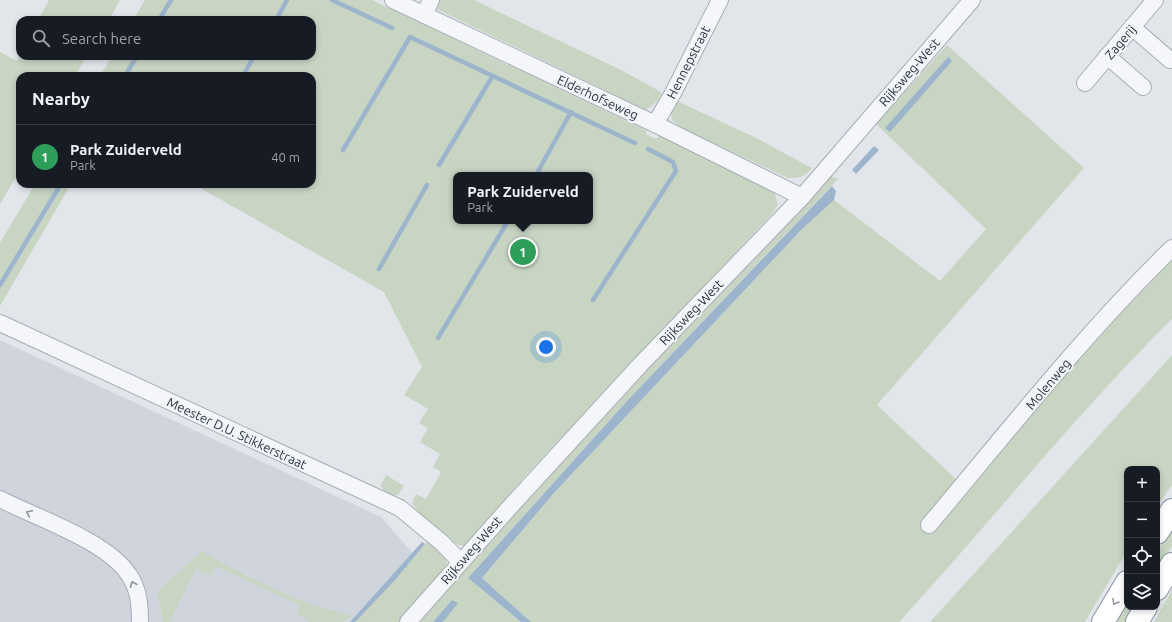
<!DOCTYPE html>
<meta charset="utf-8">
<style>
:root{--surface:#171b24;--page:#20242c;--text:#f1f3f6;--muted:#9ea1a6;--line:#363941;--accent:#d4435b}
body{margin:0;font-family:Ubuntu,sans-serif;background:var(--page);color:var(--text)}
.controls{position:absolute;right:12px;bottom:12px;display:grid;overflow:hidden;border-radius:8px;box-shadow:0 2px 6px #0003}
.controls button{width:36px;height:36px;display:grid;place-items:center;padding:0;border:0;border-bottom:1px solid var(--line);background:var(--surface);color:var(--text);font:20px sans-serif}
.you{position:absolute;left:546px;top:347px;width:14px;height:14px;margin:-10px;border:3px solid #fff;border-radius:50%;background:#1a73e8;box-shadow:0 0 0 6px #1a73e833}
.badge{display:grid;place-items:center;width:26px;height:26px;border-radius:50%;background:var(--accent);color:#fff;font-size:13px;font-weight:700}
.pin{position:absolute;translate:-50% -50%;border:2px solid #fff;box-shadow:0 1px 4px #0006}
.popup{position:absolute;left:453px;top:172px;width:140px;height:52px;box-sizing:border-box;display:grid;place-content:center;border-radius:8px;background:var(--surface);filter:drop-shadow(0 1px 3px #0005);font-size:13px;white-space:nowrap;color:var(--muted)}
.popup b{font-size:15px;color:var(--text)}
.popup::after{content:'';position:absolute;left:50%;top:100%;margin-left:-8px;border:8px solid transparent;border-top-color:var(--surface)}
.list{margin:0;padding:0;list-style:none}
h2{display:flex;justify-content:space-between;align-items:center;height:52px;margin:0;padding:0 16px;font-size:17px}
h2 small{font-size:13px;font-weight:400;color:var(--muted)}
.list li{display:grid;grid-template-columns:26px 1fr auto;gap:12px;align-items:center;box-sizing:border-box;height:64px;padding:0 16px;border-top:1px solid var(--line)}
.list b{display:block;font-size:15px;white-space:nowrap}
.list p{margin:0;font-size:13px;white-space:nowrap;color:var(--muted)}
.list em{font-size:13px;font-style:normal;color:var(--muted)}
.icon{flex:none;width:22px;height:22px;fill:none;stroke:currentColor;stroke-width:2;stroke-linecap:round;stroke-linejoin:round}
.map{position:relative;flex:none;width:1172px;height:622px;overflow:hidden}
.search{position:absolute;background:var(--surface);box-shadow:0 2px 6px #0003;left:16px;top:16px;width:300px;height:44px;display:flex;align-items:center;gap:10px;box-sizing:border-box;padding:0 14px;border-radius:12px;color:var(--muted);font-size:15px}
.panel{position:absolute;background:var(--surface);box-shadow:0 2px 6px #0003;left:16px;top:72px;width:300px;height:116px;border-radius:12px}
.map>svg:first-child{display:block}
.built{fill:#d0d5dd}
.green{fill:#c8d5c3;fill-rule:evenodd}
.water{fill:#9cb4cc}
.lines{fill:none;stroke-linecap:round;stroke-linejoin:round}
.stream{stroke:#9cb4cc;stroke-width:4.5}
.street-casing{stroke:#a7adb6;stroke-width:18}
.highway-casing{stroke:#8993a2;stroke-width:24}
.street{stroke:#f5f6f9;stroke-width:16}
.highway{stroke:#fff;stroke-width:22}
.oneway{stroke:#8f949e}
.oneway2{stroke:#9499a2}
.labels{text-anchor:middle;dominant-baseline:central;stroke-width:4;stroke-linejoin:round;paint-order:stroke}
.street-label{font-size:13px;fill:#293344;stroke:#f2f5f8}
</style>
<div class="map">
<svg width="1172" height="622" viewBox="0 0 1172 622">
<rect width="100%" height="100%" fill="#e2e6eb"/>
<!-- built -->
<polygon class="built" points="0,340 381,517 429,572 368,622 0,622"/>
<!-- green -->
<g class="green">
<polygon points="49,0 120,0 109,20 38,20"/>
<path d="M145,0H372L647,131L646,134L656,139L659,136L770,188L775,193L778,205L772,214L526,475L466,546C447,546 422,518 412,503L416,494L426,499L441,472L433,467L440,454L420,442L428,428L419,423L428,409L404,395L422,367L384,292L193,184H312V76H100L112,56H312V20H133ZM456,175H590V221H456Z"/>
<path d="M435,0H474L621,70L661,92C660,101 653,105 646,110L432,7Z"/>
<path d="M947,45L1084,168L877,405L956,479L921,524L933,531L1088,346L1172,260V319C1075,415 991,522 899,622H531L482,578L553,494L803,228L830,202L834,200L940,281L986,229L876,124Z"/>
<polygon points="0,52 17,61 20,55 87,56 75,76 20,76 20,170 0,204"/>
<path d="M677,101L754,137L812,168C805,177 799,178 788,178L682,128L673,121L671,114Z"/>
<path d="M830,176L838,179L627,401L468,578L521,622H443L457,603L452,600L433,622H420C551,468 691,322 830,176Z"/>
<polygon points="35,184 71,184 0,306 0,243"/>
<polygon points="1172,355 1172,485 1157,506 1157,469 1127,469 1127,551 1085,622 930,622"/>
<polygon points="386,475 404,486 398,495 390,496 384,492 381,485"/>
<polygon points="1172,530 1172,546 1157,571 1157,553"/>
<path d="M429,540C437,547 448,554 447,566L399,622H355Z"/>
<path d="M202,551C218,562 236,570 253,579C287,595 314,607 351,615L344,622H309V620L297,615L300,605L216,567L211,575L196,569L170,621L173,622H163L157,592Z"/>
<polygon points="1172,590 1172,622 1154,622"/>
<polygon points="1127,603 1127,607 1136,607 1127,622 1116,622"/>
</g>
<!-- water -->
<g class="water">
<polygon points="948,57 952,61 890,132 885,128"/>
<polygon points="874,146 879,150 856,174 852,170"/>
<polygon points="832,186 836,191 834,200 803,228 553,494 482,578 531,622 521,622 468,578 627,401"/>
<polygon points="422,542 425,544 395,580 355,622 350,622"/>
<polygon points="452,600 458,603 443,622 433,622"/>
</g>
<g class="lines">
<!-- stream -->
<g class="stream">
<polyline points="332,0 392,28"/>
<polyline points="159,20 171,0"/>
<polyline points="276,20 287,0"/>
<polyline points="125,76 137,56"/>
<polyline points="243,76 254,56"/>
<polyline points="343,150 410,37 635,143"/>
<polyline points="439,165 492,77"/>
<polyline points="536,175 571,112"/>
<polyline points="379,269 427,185"/>
<polyline points="0,285 61,184"/>
<polyline points="593,300 676,171 673,162 648,149"/>
<polyline points="438,338 508,221"/>
</g>
<!-- street casing -->
<g class="street-casing">
<g id="street">
<polyline points="393,0 655,124 802,197"/>
<polyline points="424,15 431,0"/>
<polyline points="1132,27 1170,60"/>
<polyline points="1107,56 1143,87"/>
<polyline points="1085,83 1155,0"/>
<polyline points="655,124 673,93 720,0"/>
<polyline points="0,323 400,508 441,542 461,562"/>
<path d="M0,499C37,518 107,541 129,575C139,589 140,606 140,622"/>
<path d="M929,525C1008,431 1084,334 1172,248"/>
<polyline points="408,622 509,508 641,364 802,197 972,0"/>
</g>
</g>
<!-- highway casing -->
<g class="highway-casing">
<g id="highway">
<polyline points="1157,533 1172,510"/>
<polyline points="1157,589 1172,564"/>
<polyline points="1103,622 1127,582"/>
<polyline points="1137,622 1146,607"/>
</g>
</g>
<!-- street -->
<use href="#street" class="street"/>
<!-- highway -->
<use href="#highway" class="highway"/>
</g>
<!-- one-way arrows -->
<defs><path id="oneway-chevron" d="M-2-3.5L2.5 0L-2 3.5" fill="none" stroke-width="1.6" stroke-linecap="round" stroke-linejoin="round"/></defs>
<g class="oneway">
<use href="#oneway-chevron" transform="translate(29 513) rotate(-155)"/>
<use href="#oneway-chevron" transform="translate(133 584) rotate(-113)"/>
</g>
<use class="oneway2" href="#oneway-chevron" transform="translate(1115 602) rotate(121)"/>
<g class="labels">
<!-- street labels -->
<g class="street-label">
<text transform="translate(1120 42) rotate(-50)">Zagerij</text>
<text transform="translate(688 62) rotate(-63)">Hennepstraat</text>
<text transform="translate(909 72) rotate(-49)">Rijksweg-West</text>
<text transform="translate(598 97) rotate(25)">Elderhofseweg</text>
<text transform="translate(691 312) rotate(-46)">Rijksweg-West</text>
<text transform="translate(1048 384) rotate(-50)">Molenweg</text>
<text transform="translate(237 433) rotate(25)">Meester D.U. Stikkerstraat</text>
<text transform="translate(471 550) rotate(-49)">Rijksweg-West</text>
</g>
</g>
</svg>
<div class="controls">
<button>+</button>
<button>−</button>
<button><svg class="icon" aria-label="locate" viewBox="0 0 24 24"><circle cx="12" cy="12" r="6"/><path d="M12 2v4M12 18v4M2 12h4M18 12h4"/></svg></button>
<button><svg class="icon" aria-label="layers" viewBox="0 0 24 24"><path d="M12 4l9 5-9 5-9-5zM3 14l9 5 9-5"/></svg></button>
</div>
<div class="you"></div>
<div class="pin badge" style="left:523px;top:252px;background:#2e9e5b">1</div>
<div class="popup"><b>Park Zuiderveld</b>Park</div>
<div class="search"><svg class="icon" aria-label="search" viewBox="0 0 24 24"><circle cx="10" cy="10" r="6"/><path d="M15 15l6 6"/></svg>Search here</div>
<section class="panel">
<h2>Nearby<small></small></h2>
<ul class="list">
<li><span class="badge" style="background:#2e9e5b">1</span><div><b>Park Zuiderveld</b><p>Park</p></div><em>40 m</em></li>
</ul>
</section>
</div>
